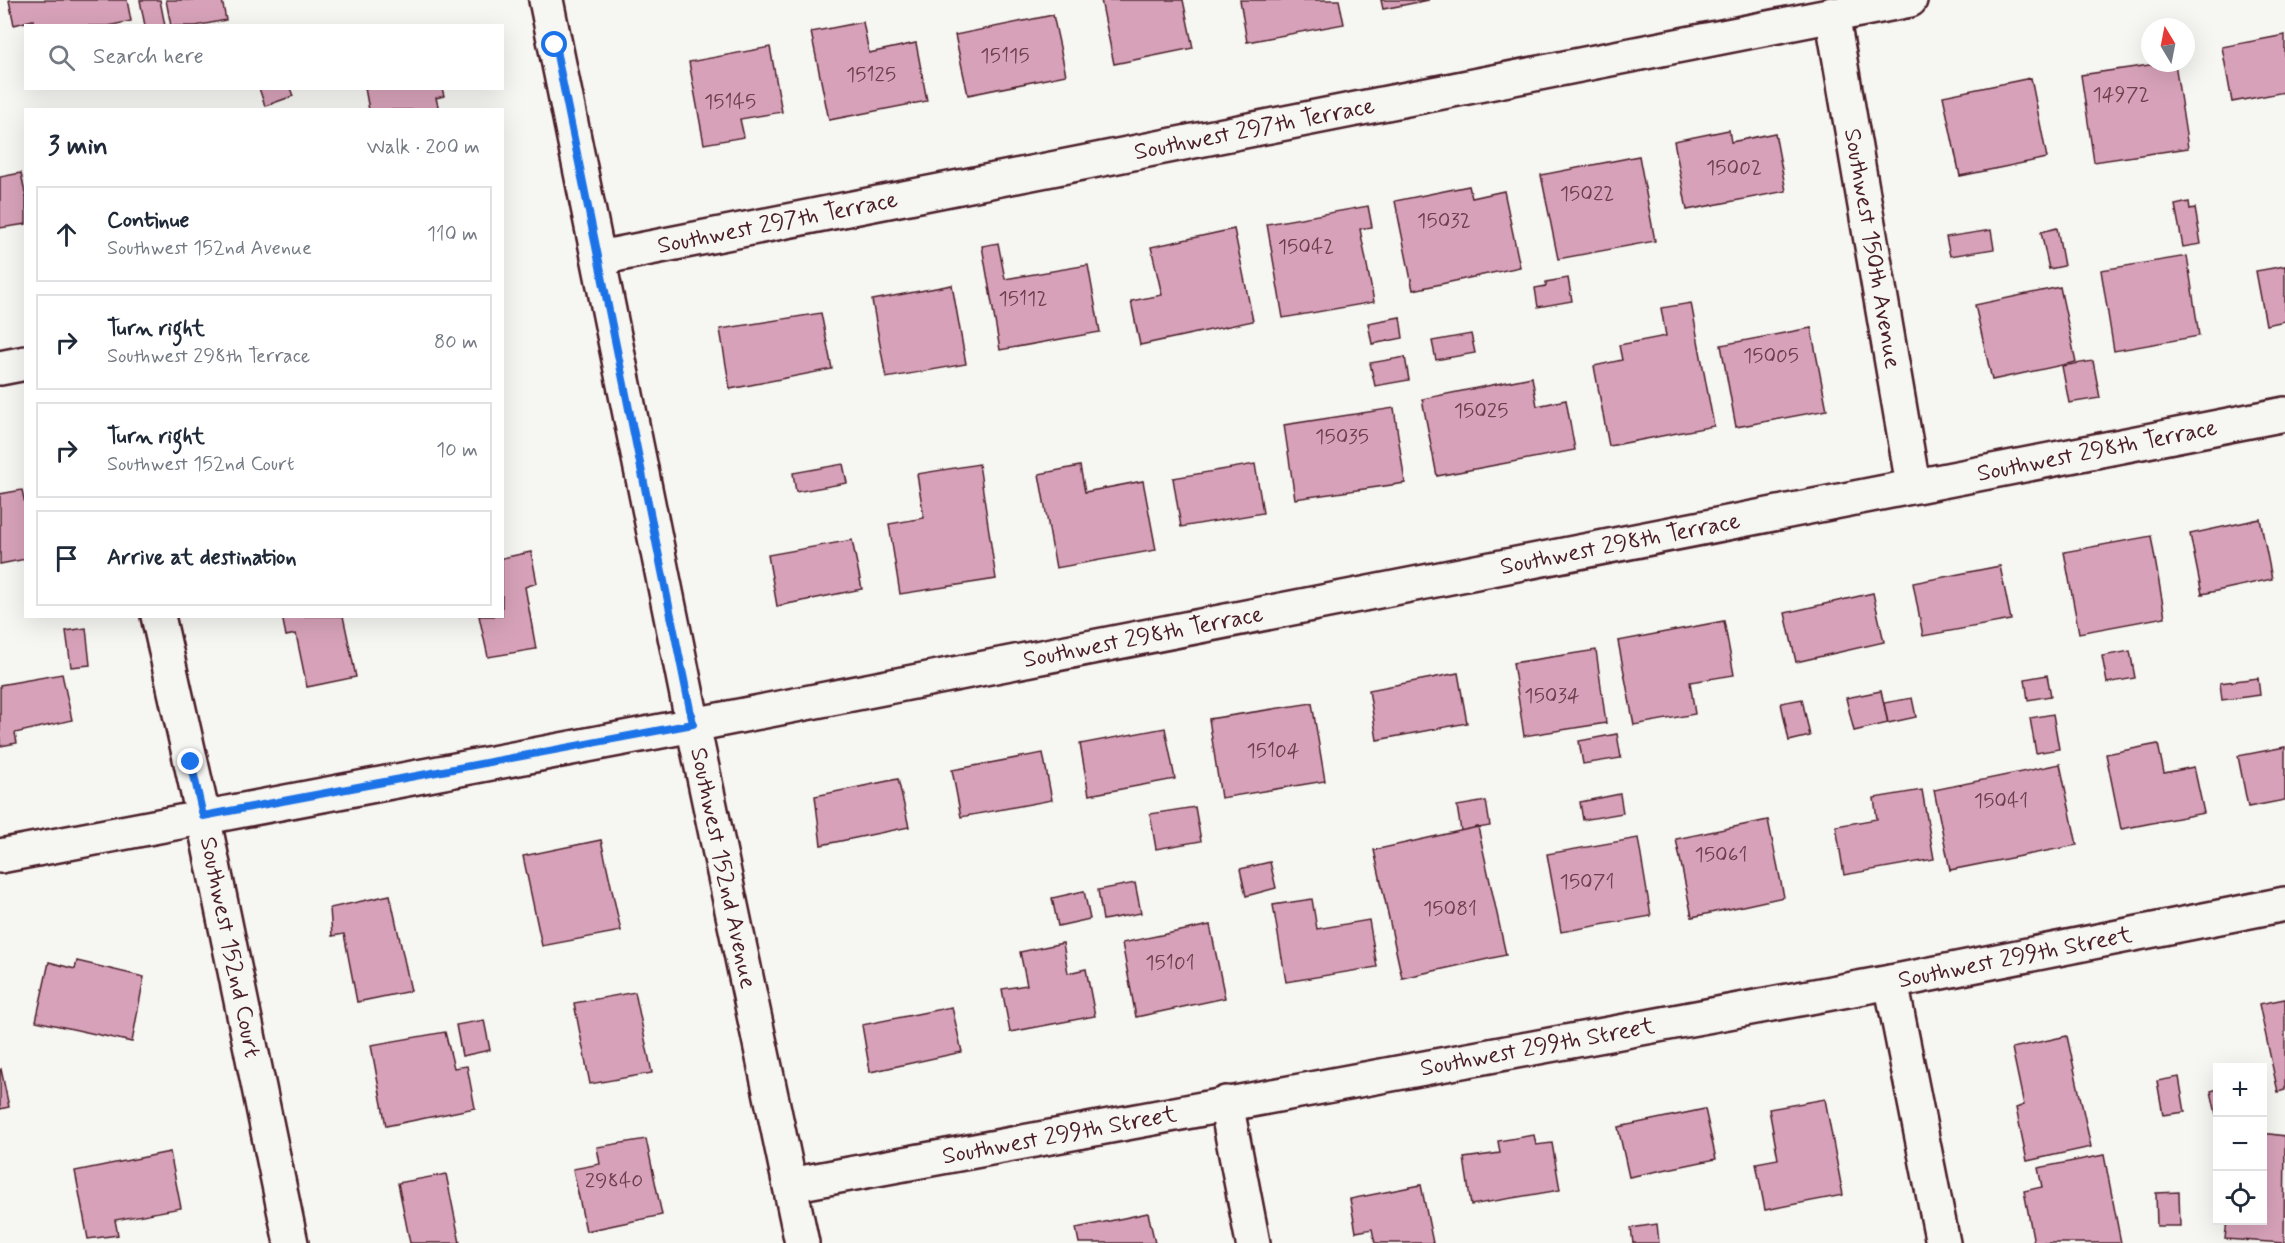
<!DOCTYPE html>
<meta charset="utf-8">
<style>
:root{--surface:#fff;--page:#f6f6f7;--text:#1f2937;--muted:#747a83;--line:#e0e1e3}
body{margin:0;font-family:Mynerve,sans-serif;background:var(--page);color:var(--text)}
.controls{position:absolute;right:18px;bottom:18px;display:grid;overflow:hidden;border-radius:0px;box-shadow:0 6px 24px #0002}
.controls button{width:54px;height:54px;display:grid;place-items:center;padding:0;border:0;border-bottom:2px solid var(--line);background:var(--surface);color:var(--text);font:30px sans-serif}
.compass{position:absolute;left:2141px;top:18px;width:54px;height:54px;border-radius:50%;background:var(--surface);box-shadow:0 6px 24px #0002;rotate:350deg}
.stop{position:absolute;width:18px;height:18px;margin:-14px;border:4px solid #1a73e8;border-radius:50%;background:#fff}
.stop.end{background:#1a73e8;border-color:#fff;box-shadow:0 2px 6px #0008}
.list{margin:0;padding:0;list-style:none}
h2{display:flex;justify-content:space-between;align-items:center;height:78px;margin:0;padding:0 24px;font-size:26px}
h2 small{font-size:20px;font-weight:400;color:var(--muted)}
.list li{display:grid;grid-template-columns:39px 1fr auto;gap:18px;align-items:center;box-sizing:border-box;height:96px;margin:0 12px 12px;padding:0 12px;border:2px solid var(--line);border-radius:0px}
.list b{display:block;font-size:22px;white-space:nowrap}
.list p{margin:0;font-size:20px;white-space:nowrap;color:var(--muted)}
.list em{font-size:20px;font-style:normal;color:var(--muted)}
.icon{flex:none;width:33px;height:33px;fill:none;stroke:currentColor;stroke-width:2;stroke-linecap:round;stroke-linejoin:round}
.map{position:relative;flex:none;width:2285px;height:1243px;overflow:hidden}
.search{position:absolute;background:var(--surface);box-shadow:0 6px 24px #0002;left:24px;top:24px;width:480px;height:66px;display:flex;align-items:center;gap:15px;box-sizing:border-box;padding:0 21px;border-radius:0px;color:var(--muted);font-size:22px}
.panel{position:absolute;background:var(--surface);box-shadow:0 6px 24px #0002;left:24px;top:108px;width:480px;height:510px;border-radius:0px}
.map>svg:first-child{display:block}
.building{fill:#d7a2b9;stroke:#4a1f2b;stroke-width:1.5}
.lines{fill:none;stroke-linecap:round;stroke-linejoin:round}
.minor-casing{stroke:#4a1f2b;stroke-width:38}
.minor{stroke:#f6f6f2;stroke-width:33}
.route{stroke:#1a73e8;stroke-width:8}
.labels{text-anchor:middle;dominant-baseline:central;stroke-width:6;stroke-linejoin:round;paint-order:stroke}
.number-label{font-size:21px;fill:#6d404e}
.street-label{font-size:24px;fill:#4a1f2b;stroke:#f6f6f2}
</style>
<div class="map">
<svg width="2285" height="1243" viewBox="0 0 2285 1243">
<rect width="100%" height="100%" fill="#f6f6f2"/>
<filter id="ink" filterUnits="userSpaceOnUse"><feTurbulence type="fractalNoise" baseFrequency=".0167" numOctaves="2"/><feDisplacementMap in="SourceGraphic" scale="12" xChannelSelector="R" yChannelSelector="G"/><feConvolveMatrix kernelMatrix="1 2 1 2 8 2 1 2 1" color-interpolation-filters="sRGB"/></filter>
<g filter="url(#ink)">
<!-- building -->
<g class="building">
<polygon points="9,0 127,0 131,21 108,26 34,26 33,20 14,25"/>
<polygon points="140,0 160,0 165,26 145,26"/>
<polygon points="166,0 222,0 226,20 196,26 171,26"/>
<polygon points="1101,0 1183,0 1193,48 1114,64"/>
<polygon points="1240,0 1339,0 1344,24 1247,42"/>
<polygon points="1381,0 1429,0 1383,9"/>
<polygon points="1053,15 1066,75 968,95 955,35"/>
<polygon points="863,22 869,53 916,43 927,101 829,120 811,32"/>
<polygon points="2285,35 2285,92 2232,102 2222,47"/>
<polygon points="770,47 782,112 740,119 744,137 704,144 689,62"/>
<polygon points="2163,63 2175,63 2188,148 2094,162 2081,75"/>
<polygon points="2031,78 2047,158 1960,176 1943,96"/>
<polygon points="259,88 290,88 293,96 265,106"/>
<polygon points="365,88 442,88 444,96 436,98 439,110 369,110"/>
<polygon points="1729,130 1731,142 1775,133 1786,191 1687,210 1674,141"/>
<polygon points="1639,156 1655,241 1558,259 1541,175"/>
<polygon points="21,173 26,198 26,224 0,228 0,177"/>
<polygon points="1469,186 1472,198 1504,191 1520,267 1413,290 1395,201"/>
<polygon points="2189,202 2190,209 2195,208 2201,244 2183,247 2175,205"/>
<polygon points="1368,206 1372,227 1360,229 1374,302 1283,318 1267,224"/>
<polygon points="2057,228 2064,266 2049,269 2041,232"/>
<polygon points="1234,229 1253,321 1140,345 1131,301 1162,295 1151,247"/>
<polygon points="1991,230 1994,249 1950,256 1946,237"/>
<polygon points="998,243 1005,279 1088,265 1100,332 1000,350 982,246"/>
<polygon points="2187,256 2199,336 2114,351 2101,270"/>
<polygon points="2285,266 2285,321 2266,325 2256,271"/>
<polygon points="1568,278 1572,301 1538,307 1535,288 1546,286 1546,282"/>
<polygon points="952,285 966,364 886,378 872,300"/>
<polygon points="2060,287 2076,362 1992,380 1975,305"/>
<polygon points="1691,303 1714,426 1609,446 1594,366 1622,360 1619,345 1666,336 1661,308"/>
<polygon points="821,313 832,369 730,389 720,329"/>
<polygon points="1400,317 1403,338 1372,344 1368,323"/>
<polygon points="1811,328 1827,410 1736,427 1721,345"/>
<polygon points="1471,334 1475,353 1436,360 1432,341"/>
<polygon points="1405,357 1409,380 1375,386 1370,363"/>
<polygon points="2093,361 2100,398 2069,403 2062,366"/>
<polygon points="1532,377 1537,406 1566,400 1575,450 1437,476 1422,399"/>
<polygon points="1394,408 1405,483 1295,499 1284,425"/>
<polygon points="843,464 847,483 796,492 793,473"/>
<polygon points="979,464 996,579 900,594 889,524 924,518 917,474"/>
<polygon points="1255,464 1263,513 1181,527 1173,478"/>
<polygon points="1080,466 1085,492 1143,481 1156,550 1056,568 1039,474"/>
<polygon points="22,490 26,508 26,559 0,564 0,494"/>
<polygon points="2260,519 2272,579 2202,594 2190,534"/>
<polygon points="2151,536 2165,617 2079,633 2064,552"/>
<polygon points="852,540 862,589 777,606 768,555"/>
<polygon points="531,552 537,583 525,587 536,649 488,657 479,616 502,616 502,558"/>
<polygon points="2000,566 2011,620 1923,636 1913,583"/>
<polygon points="1873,593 1884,642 1796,662 1785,613"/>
<polygon points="282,616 343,616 356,677 307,687 296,634 286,636"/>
<polygon points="1724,621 1734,675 1690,682 1695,714 1634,725 1618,641"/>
<polygon points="86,628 90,665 71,667 66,631"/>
<polygon points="1596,650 1606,723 1524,736 1513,663"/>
<polygon points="2130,651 2135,678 2107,683 2102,656"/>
<polygon points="1458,673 1467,723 1377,740 1369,690"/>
<polygon points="62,674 72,720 15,733 17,743 0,746 0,685"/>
<polygon points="2047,675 2051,696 2028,700 2025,679"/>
<polygon points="2258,678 2260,695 2222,700 2220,683"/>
<polygon points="1881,691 1888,723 1854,731 1846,698"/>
<polygon points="1912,698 1916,717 1888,723 1884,703"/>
<polygon points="1802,699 1810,736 1789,741 1781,703"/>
<polygon points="1312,703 1325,781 1221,798 1209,719"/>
<polygon points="2053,714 2059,749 2036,753 2030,718"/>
<polygon points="1165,728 1175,779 1089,795 1080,744"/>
<polygon points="1617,734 1621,758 1583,764 1579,741"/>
<polygon points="2158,744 2164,773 2194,767 2204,813 2121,829 2106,754"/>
<polygon points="2285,747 2285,800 2248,807 2238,756"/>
<polygon points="1043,753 1052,800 961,817 952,770"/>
<polygon points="2060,764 2077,845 1950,870 1934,790"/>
<polygon points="898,779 909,827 821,845 815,796"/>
<polygon points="1922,790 1934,859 1844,875 1836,826 1877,819 1874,798"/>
<polygon points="1620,794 1623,813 1583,820 1580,802"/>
<polygon points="1486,801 1490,826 1461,831 1457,806"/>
<polygon points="1195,807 1201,841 1156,849 1150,814"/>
<polygon points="1768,820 1784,897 1692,917 1676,839"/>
<polygon points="1478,827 1506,955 1402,978 1374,850"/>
<polygon points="1638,838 1651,916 1561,932 1547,854"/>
<polygon points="601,840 621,931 542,946 523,856"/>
<polygon points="1270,862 1276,888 1246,896 1240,869"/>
<polygon points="1135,883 1141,913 1103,920 1098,890"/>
<polygon points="1084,891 1090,919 1058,926 1052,898"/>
<polygon points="390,895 411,991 357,1002 344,934 332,936 330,908"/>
<polygon points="1312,899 1317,929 1369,920 1377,967 1286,982 1273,905"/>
<polygon points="1210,925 1225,998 1136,1017 1122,943"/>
<polygon points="1063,943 1068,973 1086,969 1095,1016 1010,1032 1002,989 1027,985 1020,952"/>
<polygon points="77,961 144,977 132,1042 36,1021 49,962 75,969"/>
<polygon points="635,992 652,1073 590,1084 574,1003"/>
<polygon points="2285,999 2285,1090 2278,1092 2259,1004"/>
<polygon points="952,1007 962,1052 870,1072 862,1025"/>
<polygon points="484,1020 490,1050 462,1056 456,1025"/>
<polygon points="445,1032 454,1068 467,1066 475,1108 386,1126 371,1045"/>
<polygon points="2067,1036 2091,1147 2027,1161 2016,1108 2024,1105 2012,1048"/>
<polygon points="1,1069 9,1107 0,1109 0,1070"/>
<polygon points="2179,1077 2185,1112 2163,1115 2157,1081"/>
<polygon points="2218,1089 2218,1119 2217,1119 2211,1091"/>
<polygon points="1825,1099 1843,1195 1765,1210 1756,1163 1778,1159 1769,1109"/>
<polygon points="1705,1109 1716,1159 1629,1177 1618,1127"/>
<polygon points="2262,1133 2285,1136 2284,1243 2225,1239 2227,1220 2262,1220"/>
<polygon points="1534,1135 1536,1145 1552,1143 1560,1190 1471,1205 1464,1158 1500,1153 1498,1141"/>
<polygon points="646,1139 662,1215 586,1231 573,1169 600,1164 597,1147"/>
<polygon points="170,1152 181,1208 115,1220 118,1235 88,1239 75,1171"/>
<polygon points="2104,1155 2121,1243 2034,1243 2024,1191 2042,1187 2038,1168"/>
<polygon points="446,1174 460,1243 410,1243 398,1183"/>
<polygon points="1421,1185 1433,1243 1375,1243 1372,1229 1356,1232 1350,1199"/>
<polygon points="2179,1192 2180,1226 2157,1226 2156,1193"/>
<polygon points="1148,1213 1155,1243 1079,1243 1076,1228"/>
<polygon points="1657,1224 1659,1243 1633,1243 1631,1228"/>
</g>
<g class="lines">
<!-- minor casing -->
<g class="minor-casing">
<g id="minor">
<path id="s1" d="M546,0L693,725L802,1243"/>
<path id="s2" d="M1832,14L1913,485"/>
<path id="s3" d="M599,258L1910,0"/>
<polyline points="0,368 26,363"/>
<path id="s4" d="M158,616L203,816L291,1243"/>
<path id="s5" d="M0,856L693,725L2285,414"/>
<polyline points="1891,982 1943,1243"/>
<polyline points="1226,1103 1253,1243"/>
<path id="s6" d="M790,1185L1891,982L2285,904"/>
</g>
</g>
<!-- minor -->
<use href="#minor" class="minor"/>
</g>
</g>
<g class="lines" filter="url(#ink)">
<!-- route -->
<polyline class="route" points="191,762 203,816 693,724 555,45"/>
</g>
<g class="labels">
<!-- number labels -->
<g class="number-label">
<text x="1005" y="56">15115</text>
<text x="871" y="75">15125</text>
<text x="2121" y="95">14972</text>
<text x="730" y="102">15145</text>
<text x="1734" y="168">15002</text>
<text x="1587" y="194">15022</text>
<text x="1444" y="221">15032</text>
<text x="1306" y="247">15042</text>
<text x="1023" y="299">15112</text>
<text x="1771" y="356">15005</text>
<text x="1481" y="411">15025</text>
<text x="1342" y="437">15035</text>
<text x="1552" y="696">15034</text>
<text x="1273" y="751">15104</text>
<text x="2001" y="801">15041</text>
<text x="1721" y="855">15061</text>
<text x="1587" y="882">15071</text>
<text x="1450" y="909">15081</text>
<text x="1170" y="963">15101</text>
<text x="614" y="1181">29840</text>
</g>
<!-- street labels -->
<g class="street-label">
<text stroke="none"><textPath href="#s3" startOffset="668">Southwest 297th Terrace</textPath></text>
<text stroke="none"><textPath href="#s3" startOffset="182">Southwest 297th Terrace</textPath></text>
<text stroke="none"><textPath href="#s2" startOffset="238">Southwest 150th Avenue</textPath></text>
<text stroke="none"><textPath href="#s5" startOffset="2136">Southwest 298th Terrace</textPath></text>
<text stroke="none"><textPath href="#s5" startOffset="1650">Southwest 298th Terrace</textPath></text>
<text stroke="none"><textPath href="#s5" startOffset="1164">Southwest 298th Terrace</textPath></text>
<text stroke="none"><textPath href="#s1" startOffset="886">Southwest 152nd Avenue</textPath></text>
<text stroke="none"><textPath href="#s4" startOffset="339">Southwest 152nd Court</textPath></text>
<text stroke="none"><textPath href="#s6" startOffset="1246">Southwest 299th Street</textPath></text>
<text stroke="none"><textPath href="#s6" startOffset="760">Southwest 299th Street</textPath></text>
<text stroke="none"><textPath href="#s6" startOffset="274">Southwest 299th Street</textPath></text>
</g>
</g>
</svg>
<div class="controls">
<button>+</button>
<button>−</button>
<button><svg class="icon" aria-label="locate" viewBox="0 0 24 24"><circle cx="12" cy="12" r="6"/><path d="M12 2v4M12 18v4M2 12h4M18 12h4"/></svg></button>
</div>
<svg class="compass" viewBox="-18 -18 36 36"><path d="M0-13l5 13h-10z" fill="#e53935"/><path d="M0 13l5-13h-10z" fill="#747a83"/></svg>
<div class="stop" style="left:555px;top:45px"></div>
<div class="stop end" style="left:191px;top:762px"></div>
<div class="search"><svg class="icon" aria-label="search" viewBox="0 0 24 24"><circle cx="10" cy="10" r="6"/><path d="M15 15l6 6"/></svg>Search here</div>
<section class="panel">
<h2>3 min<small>Walk · 200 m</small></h2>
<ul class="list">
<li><svg class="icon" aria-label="ahead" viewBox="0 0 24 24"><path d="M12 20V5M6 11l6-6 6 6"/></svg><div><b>Continue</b><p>Southwest 152nd Avenue</p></div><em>110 m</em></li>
<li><svg class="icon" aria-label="right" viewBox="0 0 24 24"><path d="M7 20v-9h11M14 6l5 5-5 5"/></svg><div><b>Turn right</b><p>Southwest 298th Terrace</p></div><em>80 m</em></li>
<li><svg class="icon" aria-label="right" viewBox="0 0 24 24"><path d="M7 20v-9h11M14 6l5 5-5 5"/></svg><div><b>Turn right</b><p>Southwest 152nd Court</p></div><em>10 m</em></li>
<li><svg class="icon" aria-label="arrive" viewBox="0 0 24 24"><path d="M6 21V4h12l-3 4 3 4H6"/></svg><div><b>Arrive at destination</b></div></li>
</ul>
</section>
</div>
